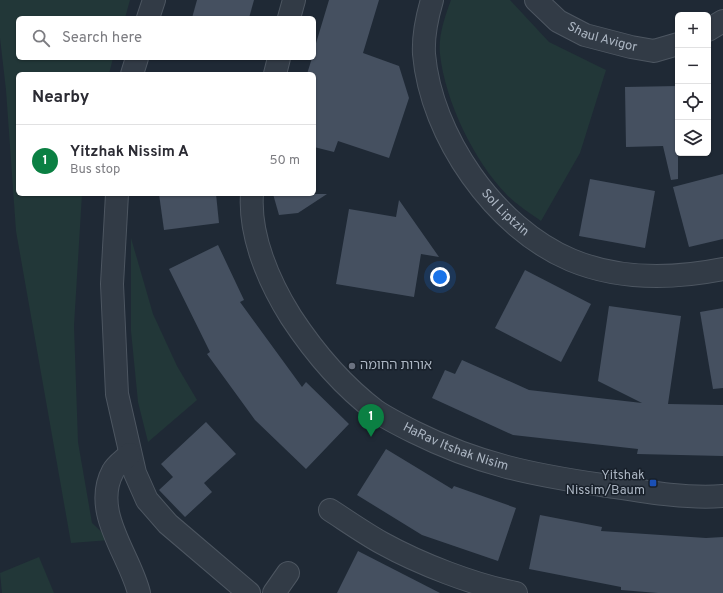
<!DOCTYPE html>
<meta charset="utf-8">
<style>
:root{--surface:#fff;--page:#f7f7f7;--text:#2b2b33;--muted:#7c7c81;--line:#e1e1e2;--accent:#0b8043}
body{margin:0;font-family:Overpass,"Noto Sans Hebrew",sans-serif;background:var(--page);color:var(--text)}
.controls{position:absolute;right:12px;top:12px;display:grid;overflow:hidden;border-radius:6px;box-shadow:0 1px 3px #0004}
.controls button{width:36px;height:36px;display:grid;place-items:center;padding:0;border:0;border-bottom:1px solid var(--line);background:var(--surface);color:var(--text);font:20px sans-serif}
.you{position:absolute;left:440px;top:277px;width:14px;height:14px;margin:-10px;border:3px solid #fff;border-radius:50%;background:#1a73e8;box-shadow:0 0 0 6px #1a73e833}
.badge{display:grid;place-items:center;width:26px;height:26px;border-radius:50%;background:var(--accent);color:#fff;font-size:13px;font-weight:700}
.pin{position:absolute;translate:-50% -33px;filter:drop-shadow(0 1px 2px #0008)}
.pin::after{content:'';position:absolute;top:21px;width:14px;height:12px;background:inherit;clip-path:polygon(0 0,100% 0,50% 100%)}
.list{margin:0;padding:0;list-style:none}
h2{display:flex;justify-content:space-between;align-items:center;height:52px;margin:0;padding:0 16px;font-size:17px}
h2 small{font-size:13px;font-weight:400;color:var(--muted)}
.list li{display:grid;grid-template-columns:26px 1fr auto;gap:12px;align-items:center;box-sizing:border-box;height:72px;padding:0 16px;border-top:1px solid var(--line)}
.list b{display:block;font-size:15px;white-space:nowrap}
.list p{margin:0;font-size:13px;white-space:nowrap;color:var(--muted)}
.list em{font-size:13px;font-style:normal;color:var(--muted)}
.icon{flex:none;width:22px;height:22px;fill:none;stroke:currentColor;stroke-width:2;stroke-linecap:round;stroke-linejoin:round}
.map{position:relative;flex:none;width:723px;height:593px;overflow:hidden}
.search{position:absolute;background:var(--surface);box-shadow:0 1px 3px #0004;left:16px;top:16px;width:300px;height:44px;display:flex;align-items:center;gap:10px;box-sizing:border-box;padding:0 14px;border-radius:6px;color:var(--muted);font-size:15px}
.panel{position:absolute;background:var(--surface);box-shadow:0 1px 3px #0004;left:16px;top:72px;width:300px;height:124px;border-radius:6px}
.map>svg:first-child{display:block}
.green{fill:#223738}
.building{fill:#455060}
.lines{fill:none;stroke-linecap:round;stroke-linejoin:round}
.minor-casing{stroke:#4d5661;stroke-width:24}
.minor{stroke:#323b46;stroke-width:22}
.worship-dot{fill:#6b7280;stroke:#18202a;stroke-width:1.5}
.transit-dot{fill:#1a4fb4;stroke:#18202a;stroke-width:1.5}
.labels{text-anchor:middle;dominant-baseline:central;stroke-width:3;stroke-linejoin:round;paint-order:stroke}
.street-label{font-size:13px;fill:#acb6c3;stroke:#18202a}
.poi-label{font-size:13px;fill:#acb6c3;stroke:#18202a;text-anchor:start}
</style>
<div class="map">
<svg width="723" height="593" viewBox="0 0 723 593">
<rect width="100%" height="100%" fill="#1f2935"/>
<!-- green -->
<g class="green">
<polygon points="0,0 130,0 125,18 18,18 18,58 113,58 109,74 18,74 18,194 82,194 74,326 78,442 92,523 110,540 71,543 16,231 6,90 0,38"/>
<path d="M451,0H510L549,42L606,70L580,153L541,221C530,213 517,205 507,195C474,161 445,101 440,54C438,36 445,16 451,0Z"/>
<polygon points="131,238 153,314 177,366 197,400 148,442 138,402 131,331"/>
<polygon points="39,557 54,593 2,593 0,573"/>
</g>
<!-- building -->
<g class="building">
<polygon points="197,0 254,0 249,18 192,18"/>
<polygon points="329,0 379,0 363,53 399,66 409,98 389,158 338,141 334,152 314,147 314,74 307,74 312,58 314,58 314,50"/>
<polygon points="678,86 678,179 671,180 663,146 626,147 625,87"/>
<polygon points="723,174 723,239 689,247 673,187"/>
<polygon points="590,179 655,191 645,248 579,236"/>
<polygon points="159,194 216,194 219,223 164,230"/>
<polygon points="273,194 327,194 298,213 279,215"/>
<polygon points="399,200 439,257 421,254 414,297 336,284 349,209 396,217"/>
<polygon points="218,245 244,300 240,302 302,387 306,382 349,424 306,469 255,420 207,354 210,352 169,269"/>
<polygon points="525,270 591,304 561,362 495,328"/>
<polygon points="609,306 681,316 668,404 723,405 723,456 637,454 638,449 513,435 432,398 445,370 455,374 462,360 529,390 642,403 598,381"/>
<polygon points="723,308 723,388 713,389 700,312"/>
<polygon points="206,422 236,454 204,483 212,492 185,517 159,490 173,477 161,464"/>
<polygon points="386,449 452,489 454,486 516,508 498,561 422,535 357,495"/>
<polygon points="540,515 602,527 601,531 706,538 723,537 723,593 658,593 621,590 621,587 529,569"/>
<polygon points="358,551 440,593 337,593"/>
</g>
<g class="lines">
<!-- minor casing -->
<g class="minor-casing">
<g id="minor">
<path id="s1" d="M432,0C427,17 423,36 424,54C431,136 495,228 571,260C619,280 673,279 723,269"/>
<path id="s2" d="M536,0L558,21L585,35L631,47L654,51L678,44"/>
<polyline points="148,18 154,0"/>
<polyline points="289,18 294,0"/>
<polyline points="708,30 723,21"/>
<polyline points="132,74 137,58"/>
<polyline points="275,74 279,58"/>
<polyline points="117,194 112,284 117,394 135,473 147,500 168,524 249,593"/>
<path id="s3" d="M252,194C249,236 269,282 291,317C314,352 343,386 376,411C388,419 402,426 414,432C478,464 533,475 602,485C641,491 684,499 723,496"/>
<path d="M130,454C125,459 116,465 113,471C91,512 130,555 139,593"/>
<path d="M330,510C347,521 364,533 382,543C420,564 474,585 516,593"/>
<polyline points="274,593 288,573"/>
</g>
</g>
<!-- minor -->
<use href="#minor" class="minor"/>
</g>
<!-- markers -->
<circle class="worship-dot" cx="352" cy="366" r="4"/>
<rect class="transit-dot" x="649" y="479" width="8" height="8" rx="2"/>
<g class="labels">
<!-- street labels -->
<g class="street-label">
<text stroke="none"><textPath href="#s2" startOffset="78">Shaul Avigor</textPath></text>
<text stroke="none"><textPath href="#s1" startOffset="237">Sol Liptzin</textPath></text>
<text stroke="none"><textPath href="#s3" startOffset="346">HaRav Itshak Nisim</textPath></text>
</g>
<!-- poi labels -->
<g class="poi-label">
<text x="360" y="366">אורות החומה</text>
<text x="645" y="476" text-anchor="end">Yitshak<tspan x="645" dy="15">Nissim/Baum</tspan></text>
</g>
</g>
</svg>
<div class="controls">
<button>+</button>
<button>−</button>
<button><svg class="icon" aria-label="locate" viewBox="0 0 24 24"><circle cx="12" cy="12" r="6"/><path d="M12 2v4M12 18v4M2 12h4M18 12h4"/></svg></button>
<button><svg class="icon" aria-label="layers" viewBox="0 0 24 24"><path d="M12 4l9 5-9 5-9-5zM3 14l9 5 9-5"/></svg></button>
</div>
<div class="you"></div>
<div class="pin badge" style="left:371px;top:437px">1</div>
<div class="search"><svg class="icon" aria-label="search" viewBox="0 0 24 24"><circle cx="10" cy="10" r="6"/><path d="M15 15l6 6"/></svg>Search here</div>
<section class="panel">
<h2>Nearby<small></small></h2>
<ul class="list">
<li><span class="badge">1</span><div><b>Yitzhak Nissim A</b><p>Bus stop</p></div><em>50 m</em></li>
</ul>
</section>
</div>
